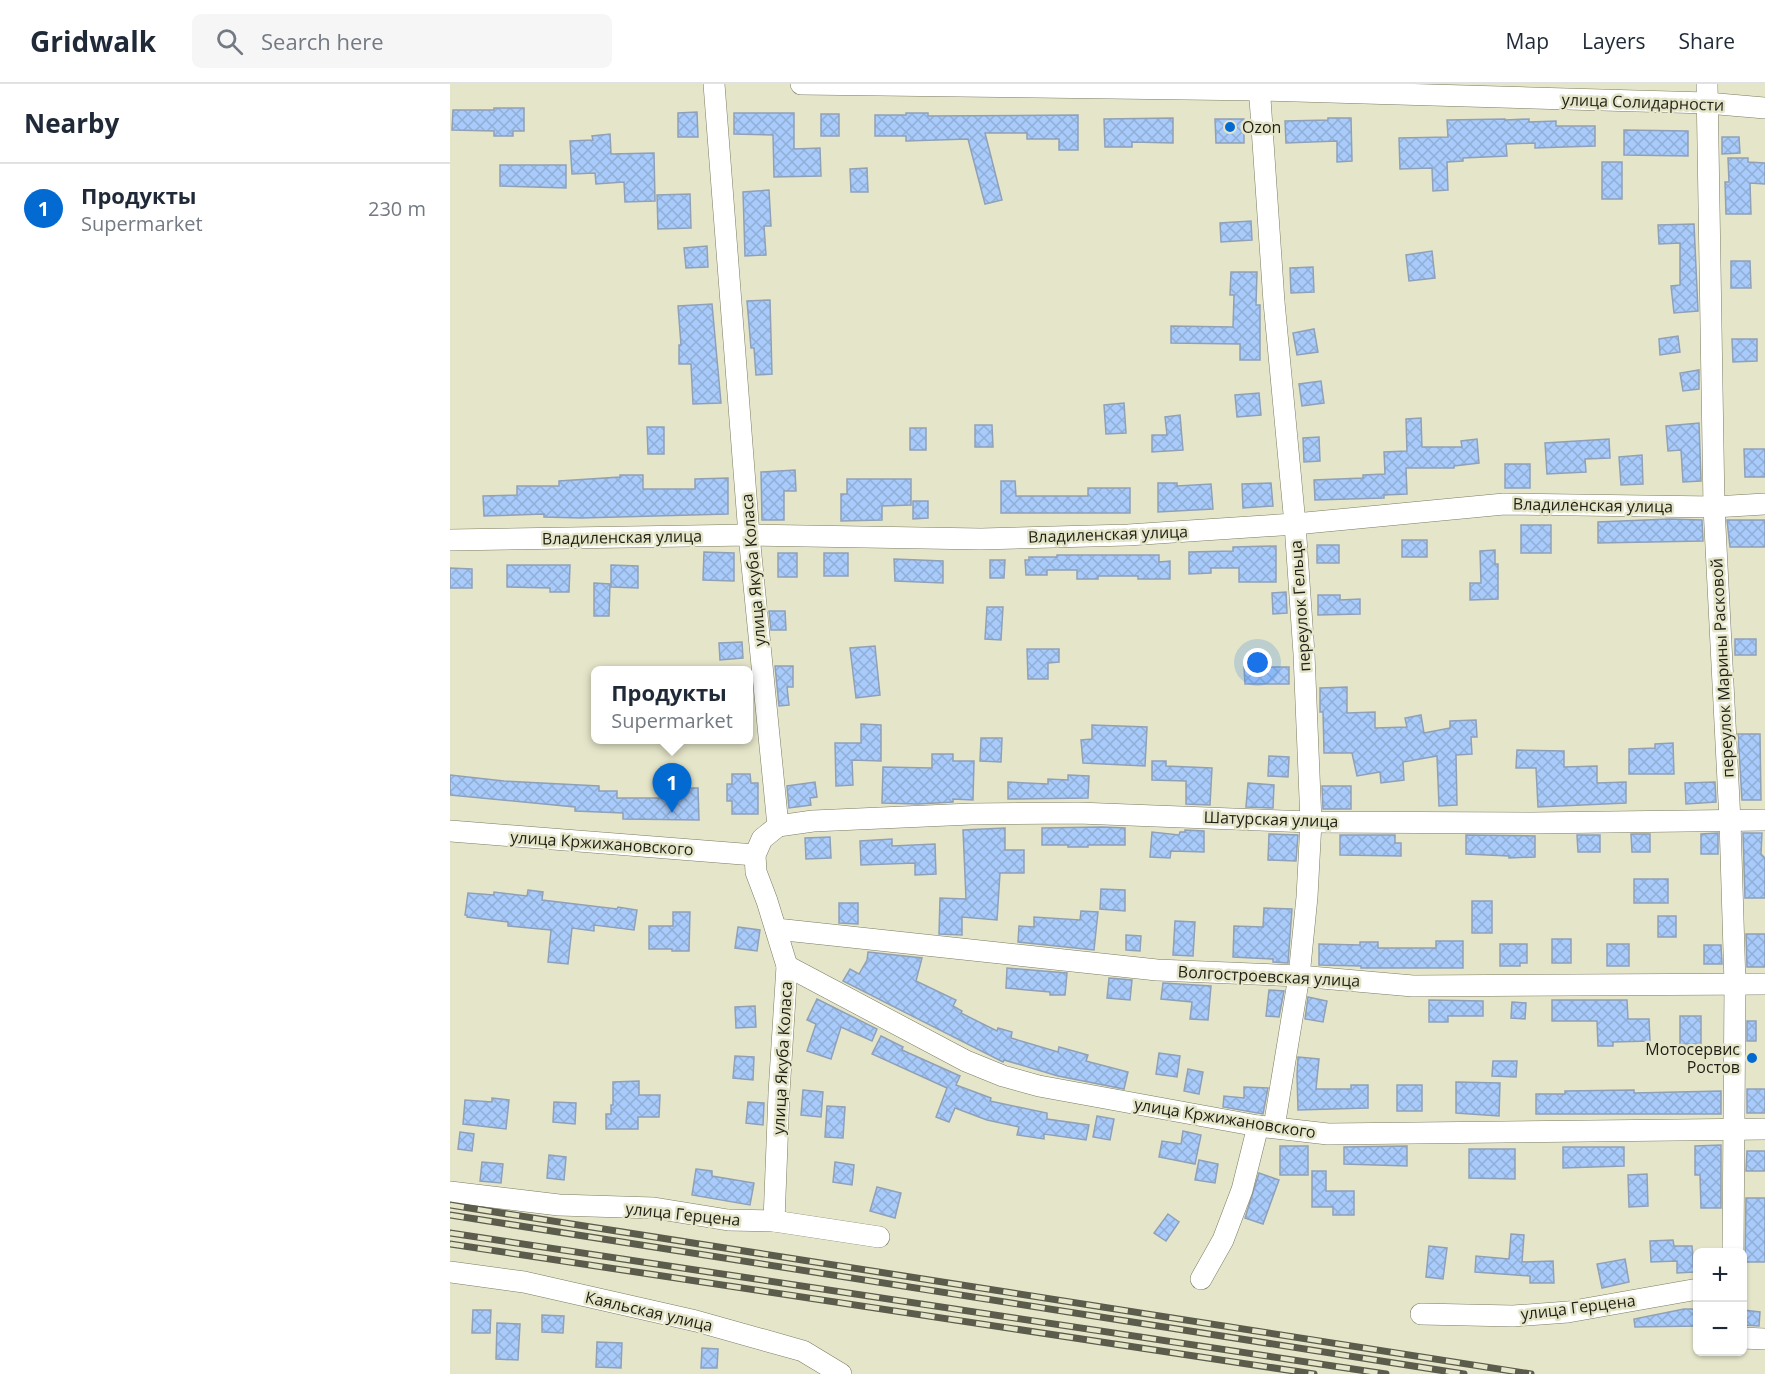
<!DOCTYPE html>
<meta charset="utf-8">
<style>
:root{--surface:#fff;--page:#f6f6f7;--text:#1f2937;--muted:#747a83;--line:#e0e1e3;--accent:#036ad2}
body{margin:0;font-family:"Open Sans",sans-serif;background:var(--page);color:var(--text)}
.controls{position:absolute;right:18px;bottom:18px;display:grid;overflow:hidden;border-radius:9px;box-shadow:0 2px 4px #0004}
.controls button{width:54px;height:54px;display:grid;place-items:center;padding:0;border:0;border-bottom:2px solid var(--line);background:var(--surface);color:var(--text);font:30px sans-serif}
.you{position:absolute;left:808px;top:579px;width:21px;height:21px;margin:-15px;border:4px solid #fff;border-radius:50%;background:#1a73e8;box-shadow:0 0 0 9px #1a73e833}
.badge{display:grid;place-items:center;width:39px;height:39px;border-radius:50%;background:var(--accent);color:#fff;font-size:20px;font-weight:700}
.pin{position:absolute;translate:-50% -50px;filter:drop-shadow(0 2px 3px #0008)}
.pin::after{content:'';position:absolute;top:32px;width:21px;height:18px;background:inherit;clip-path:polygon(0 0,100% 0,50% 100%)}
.popup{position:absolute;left:141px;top:582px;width:162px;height:78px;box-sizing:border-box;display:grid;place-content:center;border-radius:9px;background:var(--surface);filter:drop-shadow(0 2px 4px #0005);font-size:20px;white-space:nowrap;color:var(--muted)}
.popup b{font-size:22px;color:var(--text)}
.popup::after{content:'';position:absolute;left:50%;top:100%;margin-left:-12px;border:12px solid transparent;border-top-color:var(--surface)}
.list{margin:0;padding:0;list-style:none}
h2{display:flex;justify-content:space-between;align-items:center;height:78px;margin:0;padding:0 24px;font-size:26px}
h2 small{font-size:20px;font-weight:400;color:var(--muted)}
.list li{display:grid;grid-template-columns:39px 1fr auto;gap:18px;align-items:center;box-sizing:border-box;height:90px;padding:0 24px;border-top:2px solid var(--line)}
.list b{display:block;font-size:22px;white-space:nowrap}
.list p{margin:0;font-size:20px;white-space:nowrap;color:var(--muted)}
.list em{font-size:20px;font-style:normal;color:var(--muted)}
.icon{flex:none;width:33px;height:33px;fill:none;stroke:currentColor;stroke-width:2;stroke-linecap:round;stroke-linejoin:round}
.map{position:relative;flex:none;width:1315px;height:1290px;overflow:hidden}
header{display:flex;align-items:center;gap:36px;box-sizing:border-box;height:84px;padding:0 30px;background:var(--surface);border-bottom:2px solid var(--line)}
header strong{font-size:28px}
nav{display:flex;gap:33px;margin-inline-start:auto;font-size:21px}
.search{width:420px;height:54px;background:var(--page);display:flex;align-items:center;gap:15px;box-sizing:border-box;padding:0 21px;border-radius:9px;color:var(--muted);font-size:22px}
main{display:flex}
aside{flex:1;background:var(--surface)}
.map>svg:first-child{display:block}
.building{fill:url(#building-cross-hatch);stroke:#90a0b7;stroke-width:1.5}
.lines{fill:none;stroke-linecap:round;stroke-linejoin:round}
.minor-casing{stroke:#7b7b62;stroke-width:22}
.minor{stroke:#fff;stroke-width:21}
.rail-casing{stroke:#5b5c4c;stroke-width:7}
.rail{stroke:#e5e6c9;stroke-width:4.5;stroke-dasharray:14;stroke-linecap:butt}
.poi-dot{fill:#036ad2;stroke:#e5e6c9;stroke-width:2}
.labels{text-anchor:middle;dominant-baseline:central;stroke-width:5;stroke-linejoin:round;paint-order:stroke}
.street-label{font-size:16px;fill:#1f1f15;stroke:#e5e6c9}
.poi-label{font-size:16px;fill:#1f1f15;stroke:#e5e6c9;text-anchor:start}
</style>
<header>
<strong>Gridwalk</strong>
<div class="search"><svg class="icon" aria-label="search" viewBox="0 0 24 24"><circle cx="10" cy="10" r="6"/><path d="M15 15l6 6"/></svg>Search here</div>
<nav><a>Map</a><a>Layers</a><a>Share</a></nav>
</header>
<main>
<aside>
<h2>Nearby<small></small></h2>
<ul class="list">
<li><span class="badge">1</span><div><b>Продукты</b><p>Supermarket</p></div><em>230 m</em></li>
</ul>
</aside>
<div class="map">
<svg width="1315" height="1290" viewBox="0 0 1315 1290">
<defs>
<pattern id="building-cross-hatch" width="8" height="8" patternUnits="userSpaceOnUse" patternTransform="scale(1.5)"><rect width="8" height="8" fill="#a8cbfb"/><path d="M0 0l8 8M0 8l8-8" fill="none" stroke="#90aed6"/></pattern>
</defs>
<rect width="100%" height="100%" fill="#e5e6c9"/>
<!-- building -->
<g class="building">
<polygon points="44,24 74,24 74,47 63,47 63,52 44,52 44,47 2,46 3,26 44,26"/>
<polygon points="247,28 248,53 228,53 228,29"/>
<polygon points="284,29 344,29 344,65 370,64 371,92 324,93 323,51 284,50"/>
<polygon points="456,29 478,29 478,32 628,31 628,66 609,66 609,55 577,55 577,49 535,49 552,116 535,120 518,55 456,57 456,52 425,52 425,31 456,31"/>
<rect x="371" y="30" width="18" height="22"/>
<polygon points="723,34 723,59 682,58 682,63 655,63 654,35"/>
<polygon points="878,34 901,34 902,77 887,78 887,57 836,59 835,37 878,36"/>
<polygon points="765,35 794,35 794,59 766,59"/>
<polygon points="1055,35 1055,36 1079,35 1079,38 1106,37 1106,42 1145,42 1145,62 1085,64 1085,59 1056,60 1057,72 1013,74 1013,77 997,78 998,106 983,107 982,84 950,85 949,54 998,53 997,36"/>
<polygon points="1174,46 1238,47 1238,72 1174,71"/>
<polygon points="160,50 161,70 204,69 205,117 175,118 174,98 146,100 145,89 122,90 120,57 143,56 142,52"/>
<polygon points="1272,53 1289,53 1290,69 1272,70"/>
<polygon points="1278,74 1298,74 1298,78 1315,79 1315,100 1300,99 1301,130 1276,130 1275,98 1279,98"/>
<rect x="1152" y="78" width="20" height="37"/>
<polygon points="50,81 116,81 116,104 50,102"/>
<polygon points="417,84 418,108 401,108 400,85"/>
<polygon points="319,106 321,142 314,142 316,171 295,172 293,108"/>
<polygon points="240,110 241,144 208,145 207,111"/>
<polygon points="801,137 802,156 771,158 770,139"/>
<polygon points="1244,140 1248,227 1224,229 1221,202 1230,201 1230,159 1209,160 1208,141"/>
<polygon points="257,162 258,183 236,184 234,164"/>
<polygon points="982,167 985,194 959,197 956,171"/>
<polygon points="1281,177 1300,177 1301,204 1281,204"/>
<polygon points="863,183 864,208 841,209 840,184"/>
<polygon points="781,188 807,188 806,221 810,221 810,276 790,276 790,260 721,259 721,242 783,243 784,211 780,211"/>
<polygon points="320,216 322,290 306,291 304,264 301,264 297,217"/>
<polygon points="262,220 271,319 243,320 241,280 229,280 229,261 231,261 228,222"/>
<polygon points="864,245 868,268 847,271 843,249"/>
<polygon points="1228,252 1230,268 1210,271 1209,255"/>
<polygon points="1282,255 1307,255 1307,277 1283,278"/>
<polygon points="1249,286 1249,305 1233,307 1230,289"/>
<polygon points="871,297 874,319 852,322 849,300"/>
<polygon points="809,309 811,331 787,333 785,311"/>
<polygon points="674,319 676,349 656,350 654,321"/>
<polygon points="730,331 733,366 702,368 702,351 717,351 715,333"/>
<polygon points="971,334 972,363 1012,363 1011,357 1027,355 1029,379 1004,382 1004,384 956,384 957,410 934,411 934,414 865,416 864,396 913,394 913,391 935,390 934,368 957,367 956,335"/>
<polygon points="1249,339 1251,397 1233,398 1231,366 1218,367 1216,342"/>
<polygon points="525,341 542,341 543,363 525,363"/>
<polygon points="197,343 214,343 214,370 198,370"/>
<rect x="460" y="344" width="16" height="22"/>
<polygon points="869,353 870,377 854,378 853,354"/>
<polygon points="1159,355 1160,374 1135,375 1136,388 1097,390 1095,359"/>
<polygon points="1294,365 1315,365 1315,393 1295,393"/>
<polygon points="1192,371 1193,400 1171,401 1169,373"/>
<rect x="1055" y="380" width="25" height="24"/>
<polygon points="345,386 346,407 334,407 334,436 312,436 311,388"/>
<polygon points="170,391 193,391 193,405 245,405 245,395 278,394 278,430 131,434 94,433 94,430 34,432 33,412 67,411 67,402 109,402 109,397 170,393"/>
<polygon points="397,395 461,395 461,421 432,422 432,436 391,437 391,410 397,410"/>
<polygon points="551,397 565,397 566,412 638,412 638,404 680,404 680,429 551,429"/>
<polygon points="708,399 727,399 727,402 761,400 763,425 708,428"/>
<polygon points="821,399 823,422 793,424 792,400"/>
<polygon points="463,417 478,417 478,434 463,435"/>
<polygon points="1219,435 1252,436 1253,457 1148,459 1148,438"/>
<polygon points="1277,436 1315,436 1315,463 1280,463"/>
<rect x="1071" y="441" width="30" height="28"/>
<rect x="952" y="456" width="25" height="17"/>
<rect x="867" y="461" width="22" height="18"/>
<polygon points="826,462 826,498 789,498 789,484 761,484 761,489 739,490 739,468 783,467 783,463"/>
<polygon points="1045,466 1045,480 1048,480 1048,515 1020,516 1020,499 1031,499 1030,467"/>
<polygon points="254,468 284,469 284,497 253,496"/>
<rect x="328" y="469" width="19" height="24"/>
<rect x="374" y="469" width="24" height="23"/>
<polygon points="607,471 709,471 709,478 720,477 720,495 688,495 688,492 648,492 648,495 627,495 627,486 597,486 597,491 576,491 575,476 579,476 579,473 607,473"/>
<polygon points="444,475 493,477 493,499 445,497"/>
<polygon points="540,476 555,476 554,494 540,494"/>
<polygon points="57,481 120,481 119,508 100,508 100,504 57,503"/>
<polygon points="161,481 188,482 188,504 161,503"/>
<polygon points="0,484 22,485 22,504 0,504"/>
<polygon points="144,499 160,500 159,532 144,532"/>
<polygon points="836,508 837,529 823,530 822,509"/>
<polygon points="868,511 890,511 890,516 910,515 910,530 868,531"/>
<polygon points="537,523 553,523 551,556 535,555"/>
<polygon points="319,527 335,527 336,546 321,546"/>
<rect x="1285" y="555" width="21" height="16"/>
<polygon points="292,558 293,574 270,576 269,559"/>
<polygon points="425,562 430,611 406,614 400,564"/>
<polygon points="577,565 609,565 609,578 598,579 598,595 578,595"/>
<polygon points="325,582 343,582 343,603 337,603 339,621 329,622"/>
<polygon points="794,583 839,583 839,600 795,600"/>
<polygon points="897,603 897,629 925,628 925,644 957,643 955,634 971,631 974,649 1000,644 1000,637 1026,636 1027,653 1021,653 1022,670 1006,671 1007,721 989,722 987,672 953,678 954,696 931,699 930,688 907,692 902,669 874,669 873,628 870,628 870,604"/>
<polygon points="411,640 431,641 431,677 402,676 403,701 386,702 385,659 411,659"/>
<polygon points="642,641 697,643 695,682 633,679 631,656 642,655"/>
<polygon points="1288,650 1310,650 1311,716 1292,716"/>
<polygon points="531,654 552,654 551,678 530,677"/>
<polygon points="1223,659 1224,690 1179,690 1179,665 1205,664 1205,660"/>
<polygon points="1067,666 1114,667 1114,683 1147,682 1147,699 1176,698 1176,719 1088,723 1086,684 1066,684"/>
<polygon points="482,670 503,670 503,677 524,677 523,716 503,715 503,718 468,720 432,719 433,683 482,684"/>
<polygon points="819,672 839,673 838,693 818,692"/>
<polygon points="702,677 716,677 716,682 762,684 760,721 736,720 736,697 702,696"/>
<polygon points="282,690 300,690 301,699 308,699 308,730 282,730 282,717 277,717 277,700 282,700"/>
<polygon points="0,691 54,697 149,702 149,707 167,707 167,714 215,714 215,704 248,704 249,736 173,735 173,729 125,727 125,723 0,711"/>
<polygon points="618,691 639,692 638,714 558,715 558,698 598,700 598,695 618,696"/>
<polygon points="365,698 367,713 360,714 361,721 339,724 337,702"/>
<polygon points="1265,698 1266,718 1236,720 1235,699"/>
<polygon points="798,699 824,701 823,724 796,723"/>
<polygon points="872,702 901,702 901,725 873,725"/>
<polygon points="652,743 675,744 675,761 638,761 638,763 618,763 618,761 592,761 592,744"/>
<polygon points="555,744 555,766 574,766 574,789 550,789 547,836 512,833 512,851 489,850 490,814 516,815 513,746"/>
<polygon points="735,746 754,747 754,768 721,767 720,774 700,773 702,748 729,751 730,748 735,748"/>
<polygon points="1268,749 1268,770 1251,770 1251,750"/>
<polygon points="1293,749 1312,749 1311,770 1315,774 1315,814 1295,814"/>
<polygon points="819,750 848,751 846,777 818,776"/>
<polygon points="1181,750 1200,750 1200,768 1182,768"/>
<polygon points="890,751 945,751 945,759 951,759 951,772 890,771"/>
<polygon points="1016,751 1085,752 1085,773 1059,774 1059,772 1016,770"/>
<polygon points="1127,751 1150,751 1150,768 1128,768"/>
<polygon points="380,753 381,774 356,775 355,754"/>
<polygon points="442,755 442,762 485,760 486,790 465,791 465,779 411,781 410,757"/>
<rect x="1184" y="795" width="34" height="24"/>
<polygon points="651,805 675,806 675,827 650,825"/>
<polygon points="78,806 93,808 92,816 167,825 168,823 187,826 184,846 144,841 144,847 122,844 118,880 98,878 101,846 58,842 58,838 17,833 17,831 15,831 18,809 44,811 44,808 77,812"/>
<rect x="1022" y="817" width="20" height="32"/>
<polygon points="389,819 408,819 408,840 389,839"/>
<polygon points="814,824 842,825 838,879 823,878 823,875 783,873 784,842 813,843"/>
<polygon points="631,827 648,828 644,866 568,858 569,842 584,843 584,833 630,836"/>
<polygon points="223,828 240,828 239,867 222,867 222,865 199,865 199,842 223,842"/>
<rect x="1208" y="832" width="18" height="21"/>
<polygon points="725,837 745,838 743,872 723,871"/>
<polygon points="288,843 310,846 307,867 285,864"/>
<polygon points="1296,850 1315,850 1315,883 1297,883"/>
<polygon points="676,851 691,852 690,867 676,866"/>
<rect x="1102" y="855" width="19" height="24"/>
<polygon points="986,857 1013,857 1013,884 911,884 911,882 869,881 869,860 910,861 910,858 928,858 928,864 986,864"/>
<polygon points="1050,860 1077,860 1077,879 1070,879 1070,882 1050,882"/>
<rect x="1157" y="860" width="22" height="22"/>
<polygon points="1254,861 1271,861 1272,880 1254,880"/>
<polygon points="418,868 472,874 466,897 506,916 503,922 512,927 511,929 547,947 548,944 562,948 561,954 608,968 609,963 638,971 636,977 678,988 674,1005 608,992 554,976 553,978 393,897 400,885 409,890 417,876"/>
<polygon points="557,884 617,889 615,911 600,911 600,908 556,904"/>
<polygon points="659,894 682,896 680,916 657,914"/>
<polygon points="713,899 761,902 758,936 740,935 742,918 711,915"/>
<polygon points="819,906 834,907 829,933 816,932"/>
<polygon points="858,913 877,917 873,938 855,935"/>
<polygon points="367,915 427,945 422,957 391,943 381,975 357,967 366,940 357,936"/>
<polygon points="979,916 1033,917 1033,932 998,932 998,938 979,938"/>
<polygon points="1102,916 1177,916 1178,935 1199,935 1200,957 1163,958 1163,962 1148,962 1147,937 1102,937"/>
<polygon points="1062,918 1076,919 1075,935 1061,934"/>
<polygon points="305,922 306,943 286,944 285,923"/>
<rect x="1230" y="932" width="21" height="28"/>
<rect x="1297" y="937" width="9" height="20"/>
<polygon points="431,952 453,963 452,966 510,992 506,1001 541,1014 540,1017 597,1029 597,1035 639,1041 636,1056 594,1050 594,1055 567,1051 569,1043 537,1036 505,1024 499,1038 486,1033 497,1004 422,970"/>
<polygon points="709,969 730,972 727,993 706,990"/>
<polygon points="285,972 304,973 303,996 283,994"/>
<polygon points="848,973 869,975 866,1005 901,1005 901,1001 918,1001 918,1024 848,1026 847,991"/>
<polygon points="1043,977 1067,977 1066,993 1042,992"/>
<polygon points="738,985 753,988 749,1010 734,1007"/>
<polygon points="189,997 189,1011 210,1011 209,1033 188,1033 188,1045 156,1045 156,1030 161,1030 161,1021 163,1021 163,998"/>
<polygon points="1006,998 1050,999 1049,1032 1006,1029"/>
<rect x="947" y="1001" width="25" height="26"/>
<polygon points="794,1003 818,1004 813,1030 773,1023 774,1012 794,1014"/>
<rect x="1297" y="1005" width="18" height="24"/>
<polygon points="353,1006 373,1008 371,1033 351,1031"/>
<polygon points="1184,1006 1184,1009 1271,1007 1271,1030 1086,1030 1086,1010 1115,1010 1115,1007"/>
<polygon points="42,1014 59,1016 56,1045 13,1040 15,1016 42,1018"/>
<polygon points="104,1018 126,1019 125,1040 103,1038"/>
<polygon points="298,1018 314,1019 313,1041 296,1039"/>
<polygon points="377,1022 395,1023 393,1054 375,1053"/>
<polygon points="647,1032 664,1035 660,1056 643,1053"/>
<polygon points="733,1047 751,1051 745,1080 709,1073 712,1057 731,1060"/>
<polygon points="10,1048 24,1050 22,1067 8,1065"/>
<polygon points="1271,1061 1271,1124 1251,1124 1250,1091 1245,1091 1245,1062"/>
<rect x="830" y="1062" width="28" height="29"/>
<polygon points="957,1062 957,1082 894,1080 894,1063"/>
<polygon points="1113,1063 1174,1063 1174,1082 1113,1084"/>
<polygon points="1019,1065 1065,1065 1065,1095 1019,1094"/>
<polygon points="1297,1067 1315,1067 1315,1087 1296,1087"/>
<polygon points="99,1071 116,1073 114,1096 97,1094"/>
<polygon points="749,1076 768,1080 765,1099 745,1096"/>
<polygon points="32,1078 53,1080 51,1099 30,1097"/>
<polygon points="385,1078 404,1081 402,1101 383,1098"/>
<polygon points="246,1085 262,1087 262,1092 304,1099 300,1121 242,1111"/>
<polygon points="862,1087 876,1087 876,1107 904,1107 904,1131 883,1131 883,1123 862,1123"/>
<polygon points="809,1089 829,1096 813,1140 795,1134"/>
<polygon points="1197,1090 1198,1122 1179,1123 1178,1091"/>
<polygon points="427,1103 451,1109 445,1134 420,1127"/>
<polygon points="1296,1114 1315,1114 1315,1178 1295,1178"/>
<polygon points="718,1130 729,1138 716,1157 704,1149"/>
<polygon points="1061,1150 1074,1151 1072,1178 1103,1177 1104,1199 1080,1199 1080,1192 1025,1188 1026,1172 1059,1175"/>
<polygon points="1223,1156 1224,1162 1242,1162 1244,1188 1227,1189 1227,1177 1201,1178 1200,1157"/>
<polygon points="979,1162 997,1164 993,1195 976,1193"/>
<polygon points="1175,1175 1179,1198 1152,1204 1147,1180"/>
<polygon points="1234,1225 1248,1225 1248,1242 1185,1243 1184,1235"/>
<polygon points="23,1226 41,1226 40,1249 22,1249"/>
<polygon points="1293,1226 1310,1228 1309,1242 1293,1241"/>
<polygon points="92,1231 114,1232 113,1249 92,1248"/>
<polygon points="47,1239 70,1240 68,1276 46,1275"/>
<polygon points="147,1258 172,1259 171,1284 146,1283"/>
<polygon points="252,1264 268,1265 267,1284 251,1284"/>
</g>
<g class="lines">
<!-- minor casing -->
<g class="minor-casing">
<g id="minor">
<polyline points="264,0 299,451 328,742 312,755 305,771 306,788 317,817 337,882 329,1009 324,1137"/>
<polyline points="351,0 809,6 1257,19 1315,24"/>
<polyline points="809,0 824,218 845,440 854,570 861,738 857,813 849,892 824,1043"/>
<polyline points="1257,0 1264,423 1280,737 1285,900 1283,1168"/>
<polyline points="0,456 299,451 531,455 678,451 845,440 1054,420 1264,423 1315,420"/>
<polyline points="328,742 363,737 521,730 628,729 861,738 1082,739 1315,736"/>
<polyline points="0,747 305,771"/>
<polyline points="326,845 707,886 849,892 963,902 1315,900"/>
<polyline points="337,882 516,977 553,992 589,1002 808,1042 878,1050 1315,1045"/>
<polyline points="0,1108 109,1121 204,1124 278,1136 324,1137 429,1153"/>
<polyline points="0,1188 74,1198 246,1237 353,1267 391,1290"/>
<polyline points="751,1195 773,1156 792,1106 808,1042"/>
<polyline points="971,1230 1063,1232 1118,1228 1248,1205"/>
<polyline points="1292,1254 1315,1255"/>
</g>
</g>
<!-- minor -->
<use href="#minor" class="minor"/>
<!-- rail casing -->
<g class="rail-casing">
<g id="rail">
<polyline points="0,1121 1081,1290"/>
<polyline points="0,1131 1014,1290"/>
<polyline points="0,1149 936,1290"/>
<polyline points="0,1160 864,1290"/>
</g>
</g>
<!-- rail -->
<use href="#rail" class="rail"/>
</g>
<!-- markers -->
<g class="poi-dot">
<circle cx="780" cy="43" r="6"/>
<circle cx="1302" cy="974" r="6"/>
</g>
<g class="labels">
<!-- street labels -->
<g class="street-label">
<text transform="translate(1193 18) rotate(2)">улица Солидарности</text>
<text transform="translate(1143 421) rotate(1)">Владиленская улица</text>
<text transform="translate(658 450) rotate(-2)">Владиленская улица</text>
<text transform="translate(172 453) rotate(-1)">Владиленская улица</text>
<text transform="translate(303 486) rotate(-95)">улица Якуба Коласа</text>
<text transform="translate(850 522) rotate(-94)">переулок Гельца</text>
<text transform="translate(1272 584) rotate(-93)">переулок Марины Расковой</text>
<text transform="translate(821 735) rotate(2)">Шатурская улица</text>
<text transform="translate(152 759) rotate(4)">улица Кржижановского</text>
<text transform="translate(819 892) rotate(3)">Волгостроевская улица</text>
<text transform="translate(332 974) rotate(-87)">улица Якуба Коласа</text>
<text transform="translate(775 1034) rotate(9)">улица Кржижановского</text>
<text transform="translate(233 1130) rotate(6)">улица Герцена</text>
<text transform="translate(1128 1223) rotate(-7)">улица Герцена</text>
<text transform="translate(199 1227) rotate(13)">Каяльская улица</text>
</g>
<!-- poi labels -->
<g class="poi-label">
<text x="792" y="43">Ozon</text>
<text x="1290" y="965" text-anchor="end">Мотосервис<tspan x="1290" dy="18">Ростов</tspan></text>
</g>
</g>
</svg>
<div class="controls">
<button>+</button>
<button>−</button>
</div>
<div class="you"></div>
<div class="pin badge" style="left:222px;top:729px">1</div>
<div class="popup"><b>Продукты</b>Supermarket</div>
</div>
</main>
